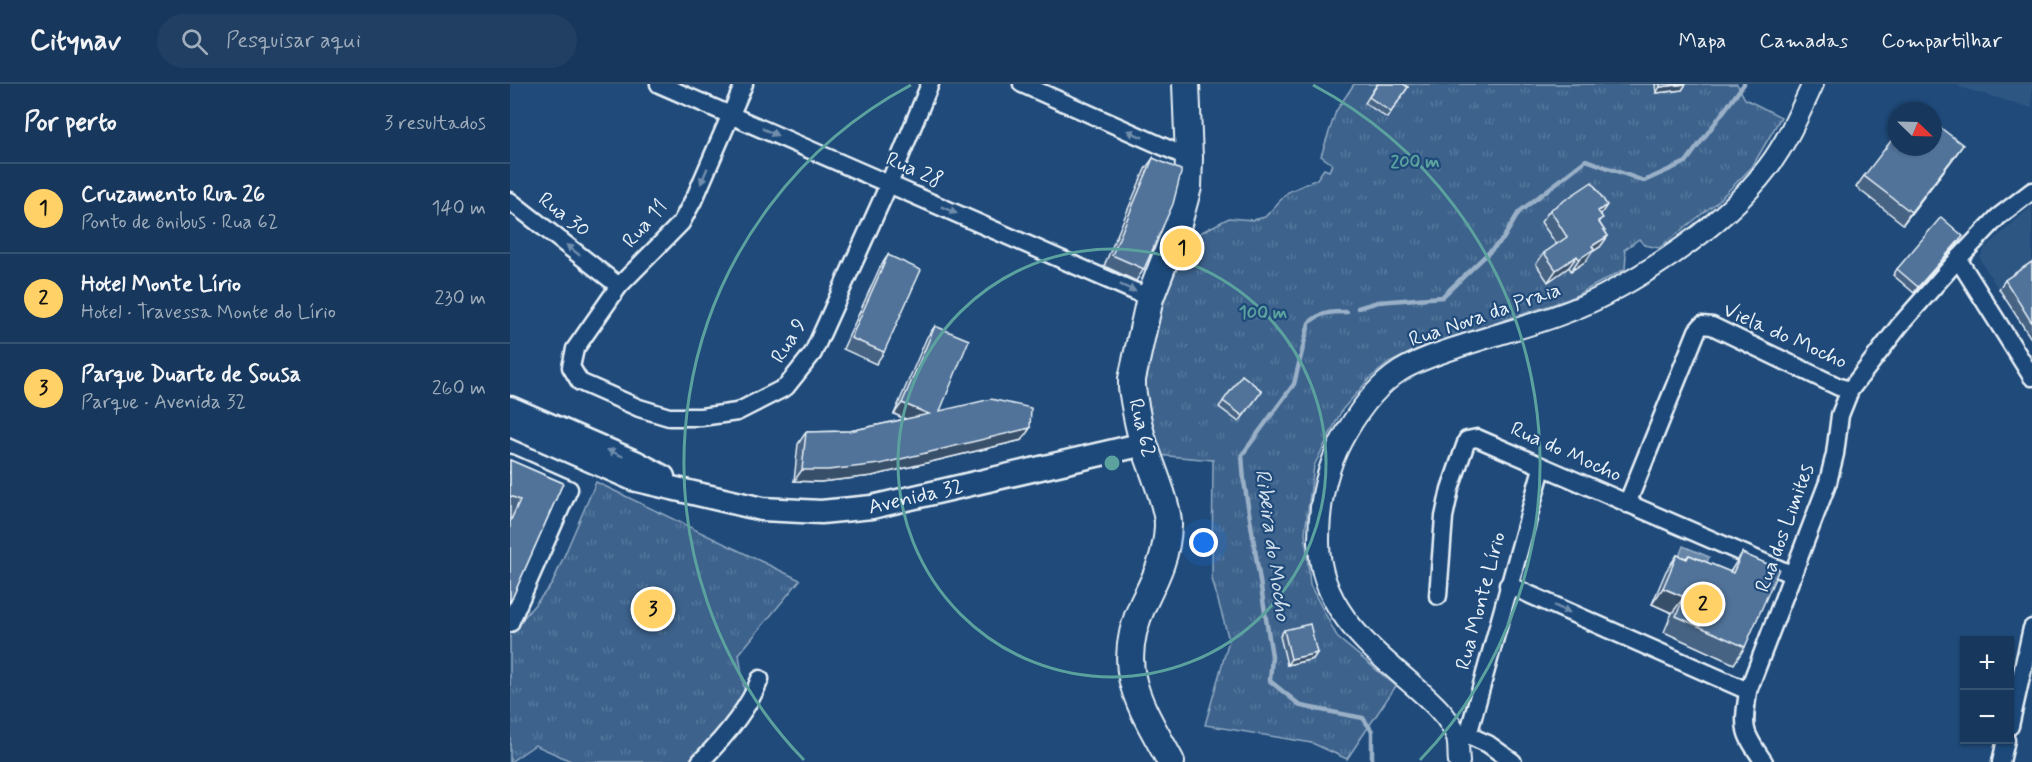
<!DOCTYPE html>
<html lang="pt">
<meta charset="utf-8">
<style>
:root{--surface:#17385c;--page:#203f62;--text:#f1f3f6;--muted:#9eacbb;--line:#365272;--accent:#ffd166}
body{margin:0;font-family:Mynerve,sans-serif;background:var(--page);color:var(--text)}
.controls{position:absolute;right:18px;bottom:18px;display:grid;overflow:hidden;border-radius:0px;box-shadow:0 2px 4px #0004}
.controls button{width:54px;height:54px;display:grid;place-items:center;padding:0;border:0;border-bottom:2px solid var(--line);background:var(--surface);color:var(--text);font:30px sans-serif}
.compass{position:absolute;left:1378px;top:18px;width:54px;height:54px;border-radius:50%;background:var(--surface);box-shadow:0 2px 4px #0004;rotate:113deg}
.you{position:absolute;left:694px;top:459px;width:21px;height:21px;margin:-15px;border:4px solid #fff;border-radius:50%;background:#1a73e8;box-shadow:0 0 0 9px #1a73e833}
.badge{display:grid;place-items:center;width:39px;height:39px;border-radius:50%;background:var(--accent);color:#111;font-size:20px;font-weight:700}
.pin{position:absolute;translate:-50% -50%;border:3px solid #fff;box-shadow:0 2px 6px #0006}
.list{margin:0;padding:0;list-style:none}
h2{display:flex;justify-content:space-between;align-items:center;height:78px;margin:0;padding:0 24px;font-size:26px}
h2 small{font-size:20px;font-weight:400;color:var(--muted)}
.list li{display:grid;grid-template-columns:39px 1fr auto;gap:18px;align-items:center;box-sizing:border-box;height:90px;padding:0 24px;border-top:2px solid var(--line)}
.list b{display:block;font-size:22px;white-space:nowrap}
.list p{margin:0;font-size:20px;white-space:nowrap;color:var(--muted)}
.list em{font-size:20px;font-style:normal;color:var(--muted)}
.icon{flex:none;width:33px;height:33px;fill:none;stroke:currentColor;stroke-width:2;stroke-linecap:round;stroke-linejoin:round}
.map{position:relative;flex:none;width:1522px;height:678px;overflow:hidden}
header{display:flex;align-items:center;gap:36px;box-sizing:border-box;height:84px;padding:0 30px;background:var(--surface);border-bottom:2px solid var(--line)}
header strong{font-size:28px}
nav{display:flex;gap:33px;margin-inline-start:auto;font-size:21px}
.search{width:420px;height:54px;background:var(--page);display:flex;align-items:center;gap:15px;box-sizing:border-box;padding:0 21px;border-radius:33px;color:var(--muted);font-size:22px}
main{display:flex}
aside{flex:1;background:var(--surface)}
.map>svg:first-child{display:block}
.built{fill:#2e5683}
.grass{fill:url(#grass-tufts);stroke:#92aac2;stroke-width:1.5}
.water{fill:#6685a7;stroke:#9ab0c7;stroke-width:1.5}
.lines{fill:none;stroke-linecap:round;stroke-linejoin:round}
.stream{stroke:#9ab0c7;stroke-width:4.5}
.minor-casing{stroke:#e8f1f8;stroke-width:21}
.tertiary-casing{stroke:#e8f1f8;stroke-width:24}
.secondary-casing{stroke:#e8f1f8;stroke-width:27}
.primary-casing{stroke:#e8f1f8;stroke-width:30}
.minor{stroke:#1f4a7a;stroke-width:16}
.tertiary{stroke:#1f4a7a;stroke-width:20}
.secondary{stroke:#1f4a7a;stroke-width:22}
.primary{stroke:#1f4a7a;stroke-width:26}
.wall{fill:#466384;stroke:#e8f1f8;stroke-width:1.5}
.shaded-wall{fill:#39506b;stroke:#e8f1f8;stroke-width:1.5}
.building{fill:#517399;stroke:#e8f1f8;stroke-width:1.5}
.oneway{fill:#6f8dac}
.ring{fill:none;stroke:#5ba19e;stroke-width:3}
.labels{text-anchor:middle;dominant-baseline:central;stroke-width:4.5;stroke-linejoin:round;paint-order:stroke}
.street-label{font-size:21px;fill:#e8f1f8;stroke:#1f4a7a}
.water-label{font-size:22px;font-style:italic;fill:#d4e1ec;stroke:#1f4a7a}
.centre{fill:#5ba19e;stroke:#1f4a7a;stroke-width:3}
.ring-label{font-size:18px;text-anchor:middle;font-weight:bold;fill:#5ba19e;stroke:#1f4a7a;stroke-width:4.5;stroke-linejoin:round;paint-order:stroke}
</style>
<header>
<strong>Citynav</strong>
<div class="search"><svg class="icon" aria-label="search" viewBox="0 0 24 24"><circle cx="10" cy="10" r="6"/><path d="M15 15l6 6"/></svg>Pesquisar aqui</div>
<nav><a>Mapa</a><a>Camadas</a><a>Compartilhar</a></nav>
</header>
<main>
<aside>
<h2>Por perto<small>3 resultados</small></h2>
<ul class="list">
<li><span class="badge">1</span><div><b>Cruzamento Rua 26</b><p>Ponto de ônibus · Rua 62</p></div><em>140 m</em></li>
<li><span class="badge">2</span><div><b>Hotel Monte Lírio</b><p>Hotel · Travessa Monte do Lírio</p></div><em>230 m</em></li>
<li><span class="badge">3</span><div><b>Parque Duarte de Sousa</b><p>Parque · Avenida 32</p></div><em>260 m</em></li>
</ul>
</aside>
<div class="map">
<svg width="1522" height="678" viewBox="0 0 1522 678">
<defs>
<pattern id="grass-tufts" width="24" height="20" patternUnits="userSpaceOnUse" patternTransform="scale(1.5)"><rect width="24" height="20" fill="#3c628c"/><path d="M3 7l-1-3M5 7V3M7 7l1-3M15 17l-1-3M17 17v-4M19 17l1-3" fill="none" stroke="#58799d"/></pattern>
</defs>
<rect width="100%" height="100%" fill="#1f4a7a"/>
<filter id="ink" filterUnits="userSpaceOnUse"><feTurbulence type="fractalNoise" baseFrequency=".0167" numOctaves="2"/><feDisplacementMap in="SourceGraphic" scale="12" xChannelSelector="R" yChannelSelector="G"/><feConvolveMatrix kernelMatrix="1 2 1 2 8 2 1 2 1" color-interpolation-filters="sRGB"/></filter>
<g filter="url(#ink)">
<!-- built -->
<g class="built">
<polygon points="1450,0 1522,0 1522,24 1449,3"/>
<polygon points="1522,122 1522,258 1472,179 1470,173 1475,164"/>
</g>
<!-- grass -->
<g class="grass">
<polygon points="844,0 1227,0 1235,15 1271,33 1242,83 1206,119 1149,164 1134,161 1129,155 1114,166 1116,171 1115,185 1059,215 912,263 879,279 860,294 832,326 804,382 795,448 800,501 828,554 886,602 837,675 802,659 695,641 719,556 702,495 703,376 647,371 635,328 634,269 678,155 719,134 743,136 755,133 778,108 807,95 814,85 819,87 822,80 811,72 826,27"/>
<polygon points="86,398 290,496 229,570 236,619 181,678 63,678 25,661 0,678 0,550 42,500"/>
</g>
<!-- water -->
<polygon class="water" points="1173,462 1199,473 1194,486 1168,475"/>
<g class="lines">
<!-- stream -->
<g class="stream">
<polyline points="848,224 868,218 932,213 993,155 1009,128 1076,76 1134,97 1176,78 1234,0"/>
<path d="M837,228C822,228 810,228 799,239L784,300L732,371L734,397L762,572L760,597L791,622L853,634L862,647V678"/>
</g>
<!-- minor casing -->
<g class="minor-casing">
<g id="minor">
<polyline points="149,0 640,214"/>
<polyline points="234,0 186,111 171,139 109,202 65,265 61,283 70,298 129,324 159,333 191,333 227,328 276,303 303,269 379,100 420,0"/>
<polyline points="512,0 679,74"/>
<polyline points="0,117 109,202"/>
<polyline points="1448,175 1522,293"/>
<polyline points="0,379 59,405 0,539"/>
<polyline points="1117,420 1187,247 1192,241 1202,242 1329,303 1340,306"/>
<polyline points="998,501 1238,607"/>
<polyline points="928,512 934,433 940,405 957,356 967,354 1283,491"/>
<polyline points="1500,642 1522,544"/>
<polyline points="958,651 978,660 1003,678"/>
<polyline points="948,656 958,651 1032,384"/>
<path d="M190,678C214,654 238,626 250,595"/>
<path d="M1254,678C1232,647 1233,645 1238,607L1318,398L1325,370L1330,331L1340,306L1390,241L1448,175L1488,133L1522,107"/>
<polyline points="1491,678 1496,656"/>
</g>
</g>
<!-- tertiary casing -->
<g class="tertiary-casing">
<path id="tertiary" d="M949,678C948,670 949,661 947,653C938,631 920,616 903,601C857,561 808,522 809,456C809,417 817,380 837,347C850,325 868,301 890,287C906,277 927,270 945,264C994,247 1048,236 1095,211C1153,180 1218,136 1258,83C1277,58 1290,28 1303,0"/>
</g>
<!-- secondary casing -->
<g class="secondary-casing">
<g id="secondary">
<polyline points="0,324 125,378 153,393"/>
<path id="s1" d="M0,341L123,395L252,425L311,428L362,423L634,360"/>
</g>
</g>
<!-- primary casing -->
<g class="primary-casing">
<path id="primary" d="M661,678C630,620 603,586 633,520C646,493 657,472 658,442C659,423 641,382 635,363C628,344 625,323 622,304V295L640,214L666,147L678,103L679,74L676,0"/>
</g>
<!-- minor -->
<use href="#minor" class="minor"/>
<!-- tertiary -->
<use href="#tertiary" class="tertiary"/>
<!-- secondary -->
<use href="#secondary" class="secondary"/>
<!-- primary -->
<use href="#primary" class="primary"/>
</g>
<!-- wall -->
<g class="wall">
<polygon points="867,0 898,3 877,34 855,19"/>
<polygon points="1145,0 1176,0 1172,6 1146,9"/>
<polygon points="1445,72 1393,140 1346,103 1354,92"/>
<polygon points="643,74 634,185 626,197 594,182 635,85"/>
<polygon points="1040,126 1091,131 1089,138 1098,152 1090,163 1082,168 1076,177 1061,187 1059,183 1038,198 1026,180 1034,169 1047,161 1031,138"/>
<polygon points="1449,158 1404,209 1383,191 1387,185"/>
<polygon points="378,171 374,268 366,280 333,265 370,183"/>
<polygon points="1522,178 1522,256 1489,205 1495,196"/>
<polygon points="425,242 430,327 520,344 512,356 362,392 310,398 284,397 288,360 296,348 340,347 395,335 384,330 417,253"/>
<polygon points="732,291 752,307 729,338 709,323"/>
<polygon points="0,376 53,399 0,519"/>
<polygon points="1232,469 1235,563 1224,580 1154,548 1162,529 1142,520 1156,487 1167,471 1176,474 1179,471 1220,488"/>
<polygon points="774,546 807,569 803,575 777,581 770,552"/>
</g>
<!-- shaded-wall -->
<g class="shaded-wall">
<polygon points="1176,0 1172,6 1146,9 1150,3"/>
<polygon points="1453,61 1445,72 1393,140 1401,128"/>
<polygon points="1097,121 1089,133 1088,127"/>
<polygon points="1098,152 1090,163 1082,168 1076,177 1061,187 1069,175 1082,162"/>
<polygon points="1453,152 1449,158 1404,209 1408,203"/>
<polygon points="1067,172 1059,183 1038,198 1046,186"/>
<polygon points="392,319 419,330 410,341 384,330"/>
<polygon points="520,344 512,356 362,392 310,398 284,397 292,386"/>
<polygon points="1153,504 1174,513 1162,529 1142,520"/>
<polygon points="807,569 803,575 777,581 781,575"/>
</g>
<!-- building -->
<g class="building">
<polygon points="868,0 893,0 898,3 881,28 859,13"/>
<polygon points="1150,0 1176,0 1150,3"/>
<polygon points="1423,38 1453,61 1401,128 1354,92 1387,49 1387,63 1423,63"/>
<polygon points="643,74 671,86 671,89 663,120 634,185 602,171"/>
<polygon points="1082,98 1097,121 1088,127 1093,134 1088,137 1098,152 1082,162 1084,165 1069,175 1067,172 1046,186 1034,169 1057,153 1040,126"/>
<polygon points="1431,133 1453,152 1408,203 1387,185"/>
<polygon points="378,171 411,186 374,268 341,254"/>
<polygon points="1522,178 1522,239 1495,196"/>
<polygon points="425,242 459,256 430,327 481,315 521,324 520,344 370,380 318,386 292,386 296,348 340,347 419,330 392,319"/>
<polygon points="732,291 752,307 733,332 713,317"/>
<polygon points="0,376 53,399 0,519 0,438 10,416 0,412"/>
<polygon points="1232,469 1269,485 1235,563 1166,532 1174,513 1153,504 1167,471 1177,475 1179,471 1223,489"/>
<polygon points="800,540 807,569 781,575 774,546"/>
</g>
<!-- one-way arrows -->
<defs><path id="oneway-solid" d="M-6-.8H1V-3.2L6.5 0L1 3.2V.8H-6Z" transform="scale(1.5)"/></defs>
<g class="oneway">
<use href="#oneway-solid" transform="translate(260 48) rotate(24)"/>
<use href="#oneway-solid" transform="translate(625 50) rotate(-156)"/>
<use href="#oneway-solid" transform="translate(194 92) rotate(113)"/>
<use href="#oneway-solid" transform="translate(439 126) rotate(24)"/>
<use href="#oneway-solid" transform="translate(63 166) rotate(-142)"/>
<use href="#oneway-solid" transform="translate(618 204) rotate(24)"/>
<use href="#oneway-solid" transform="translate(105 369) rotate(-157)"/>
<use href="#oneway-solid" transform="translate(1052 525) rotate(24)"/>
</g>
</g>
<!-- distance rings -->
<g class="ring">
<circle cx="602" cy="379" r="214"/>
<path d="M294 676A428 428 0 0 1 401 1M803 1A428 428 0 0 1 910 676"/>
</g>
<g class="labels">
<!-- street labels -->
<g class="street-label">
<text transform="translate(404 86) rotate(24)">Rua 28</text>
<text transform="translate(54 131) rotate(38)">Rua 30</text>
<text transform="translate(135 140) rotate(-49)">Rua 11</text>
<text transform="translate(975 231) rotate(-19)">Rua Nova da Praia</text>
<text transform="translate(1275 252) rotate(24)">Viela do Mocho</text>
<text transform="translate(279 257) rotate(-58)">Rua 9</text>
<text transform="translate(632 344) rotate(76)">Rua 62</text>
<text transform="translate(1056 368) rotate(24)">Rua do Mocho</text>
<text stroke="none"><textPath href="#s1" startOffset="422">Avenida 32</textPath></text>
<text transform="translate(1275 444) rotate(-70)">Rua dos Limites</text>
<text transform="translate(971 517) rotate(-75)">Rua Monte Lírio</text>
</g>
<!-- water labels -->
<g class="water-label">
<text transform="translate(762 461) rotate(82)">Ribeira do Mocho</text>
</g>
</g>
<circle cx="602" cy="379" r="9" class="centre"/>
<g class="ring-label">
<text x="905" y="83">200 m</text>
<text x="753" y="234">100 m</text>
</g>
</svg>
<div class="controls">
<button>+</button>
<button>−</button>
</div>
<svg class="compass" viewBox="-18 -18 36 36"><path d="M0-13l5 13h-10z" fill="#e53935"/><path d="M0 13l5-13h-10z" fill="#9eacbb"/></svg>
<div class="you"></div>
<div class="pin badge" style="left:672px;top:164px">1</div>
<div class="pin badge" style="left:1193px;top:520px">2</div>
<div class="pin badge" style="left:143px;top:525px">3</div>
</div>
</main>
